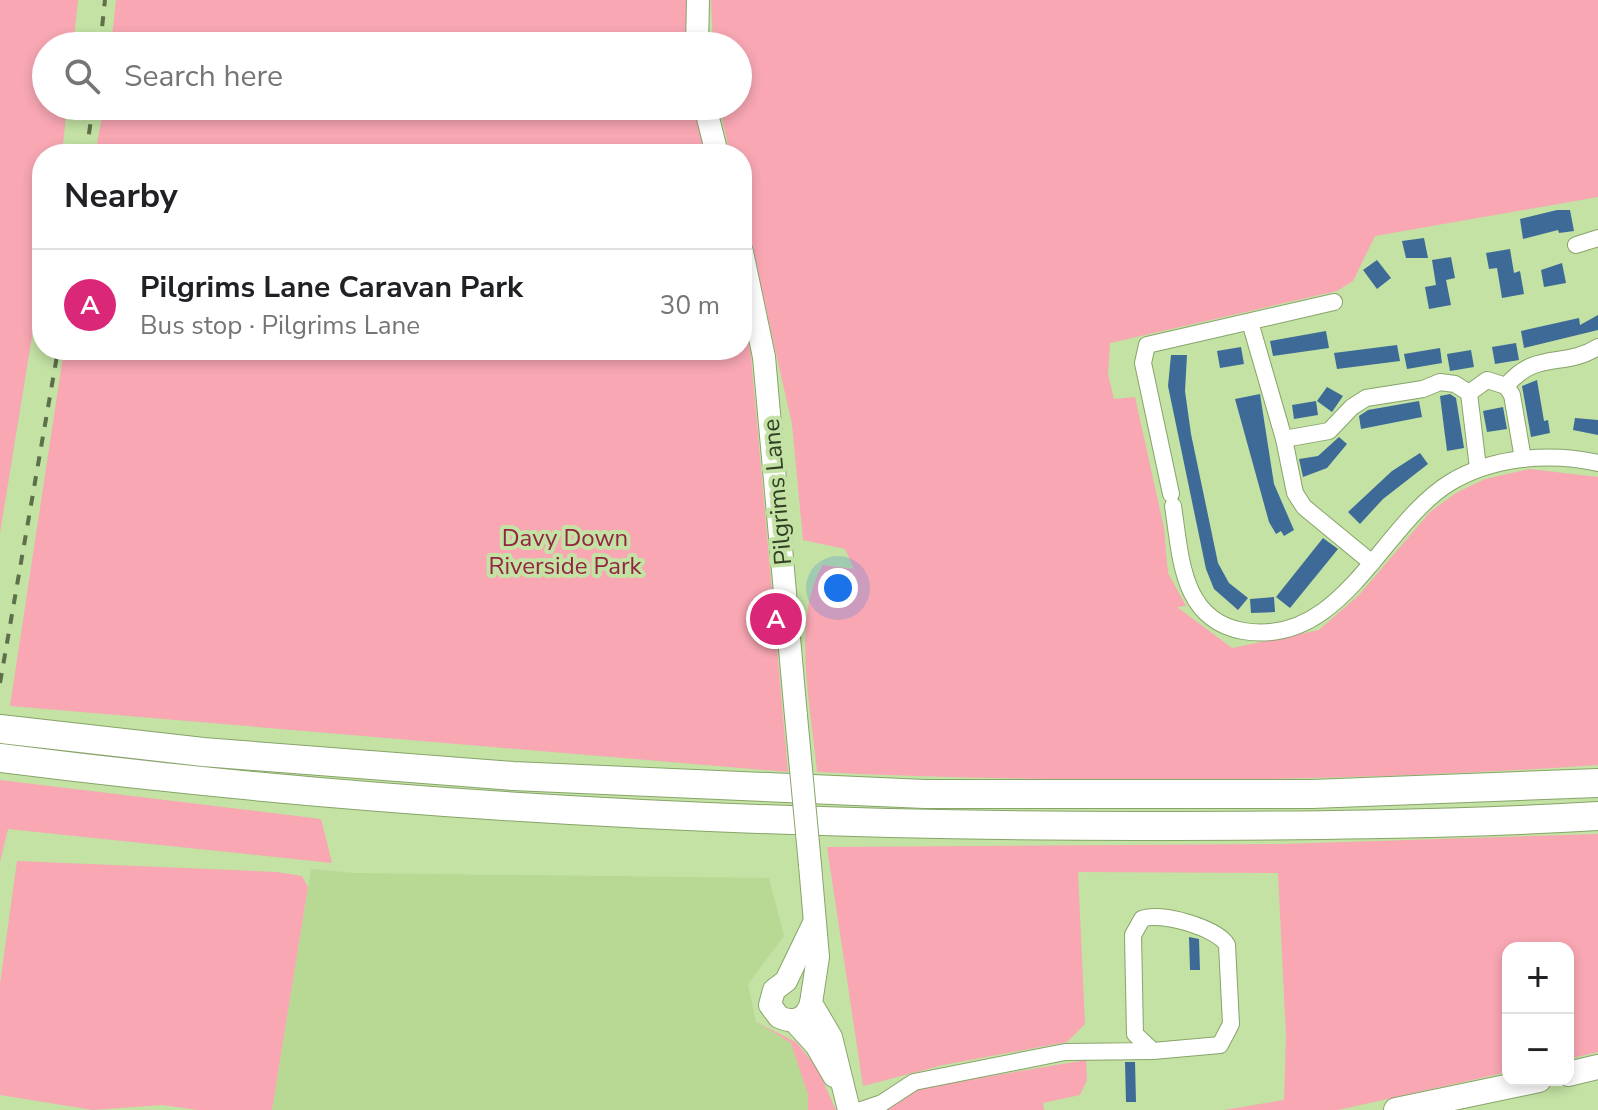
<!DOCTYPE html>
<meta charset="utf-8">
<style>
:root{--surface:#fff;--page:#f6f6f6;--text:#202124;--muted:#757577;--line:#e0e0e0;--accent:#db2777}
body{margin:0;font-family:"Nunito Sans",sans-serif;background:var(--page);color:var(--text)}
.controls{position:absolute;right:24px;bottom:24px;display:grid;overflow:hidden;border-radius:16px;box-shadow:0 4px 12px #0003}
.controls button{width:72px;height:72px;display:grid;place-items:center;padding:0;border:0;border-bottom:2px solid var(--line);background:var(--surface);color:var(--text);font:40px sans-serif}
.you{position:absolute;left:838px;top:588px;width:28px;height:28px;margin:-20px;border:6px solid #fff;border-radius:50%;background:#1a73e8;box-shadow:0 0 0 12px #1a73e833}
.badge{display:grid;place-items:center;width:52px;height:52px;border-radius:50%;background:var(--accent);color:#fff;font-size:26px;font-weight:700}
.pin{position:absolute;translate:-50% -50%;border:4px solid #fff;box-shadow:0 2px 8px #0006}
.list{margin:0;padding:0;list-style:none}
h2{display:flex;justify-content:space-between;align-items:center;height:104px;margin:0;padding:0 32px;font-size:34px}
h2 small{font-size:26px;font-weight:400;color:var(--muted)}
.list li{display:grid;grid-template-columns:52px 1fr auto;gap:24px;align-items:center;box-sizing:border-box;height:112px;padding:0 32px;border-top:2px solid var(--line)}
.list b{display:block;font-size:30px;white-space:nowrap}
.list p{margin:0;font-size:26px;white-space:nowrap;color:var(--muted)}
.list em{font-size:26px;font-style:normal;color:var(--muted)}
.icon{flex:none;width:44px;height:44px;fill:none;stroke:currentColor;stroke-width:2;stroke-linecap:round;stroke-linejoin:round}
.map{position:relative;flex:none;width:1598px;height:1110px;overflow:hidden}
.search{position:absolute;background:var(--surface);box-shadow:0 4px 12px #0003;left:32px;top:32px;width:720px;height:88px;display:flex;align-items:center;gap:20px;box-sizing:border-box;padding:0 28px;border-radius:44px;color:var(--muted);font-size:30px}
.panel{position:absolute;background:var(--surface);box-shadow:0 4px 12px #0003;left:32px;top:144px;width:720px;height:216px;border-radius:32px}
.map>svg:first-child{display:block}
.built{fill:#b7d994}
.green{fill:#f8a7b3}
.building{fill:#3d6a97}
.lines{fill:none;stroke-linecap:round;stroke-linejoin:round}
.street-casing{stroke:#87a469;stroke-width:18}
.secondary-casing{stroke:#87a469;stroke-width:24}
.primary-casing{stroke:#87a469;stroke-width:26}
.highway-casing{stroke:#87a469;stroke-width:30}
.street{stroke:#fff;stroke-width:16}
.secondary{stroke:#fff;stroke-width:22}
.primary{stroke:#fff;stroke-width:24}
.highway{stroke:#fff;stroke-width:28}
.rail{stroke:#5d6f4b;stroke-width:4;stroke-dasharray:10 10;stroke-linecap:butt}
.secondary-bridge-casing{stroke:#87a469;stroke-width:24;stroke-linecap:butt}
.secondary-bridge{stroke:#fff;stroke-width:22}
.labels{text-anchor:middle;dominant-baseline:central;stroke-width:8;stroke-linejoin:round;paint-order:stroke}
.street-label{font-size:24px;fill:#323f26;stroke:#c3e2a4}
.park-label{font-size:24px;fill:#932542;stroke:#c3e2a4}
</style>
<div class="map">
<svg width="1598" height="1110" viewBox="0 0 1598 1110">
<rect width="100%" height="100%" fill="#c3e2a4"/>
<!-- built -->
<polygon class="built" points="311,869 354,873 769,878 784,936 748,984 756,1022 791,1043 808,1095 808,1110 272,1110"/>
<!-- green -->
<g class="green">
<polygon points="0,0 78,0 73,46 46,46 46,106 67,106 62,154 42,154 42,275 0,533"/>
<polygon points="116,0 701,0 707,46 111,46"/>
<path d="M711,0H1598V197L1375,236L1353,281L1337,291L1110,343L1108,375L1114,399L1135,397L1164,528L1168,573L1186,606L1177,607L1232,648L1319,630L1359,595L1430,512L1456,493L1485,479L1529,469L1598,477V765C1339,783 1076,784 817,772C812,711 790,618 823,565L854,569L845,549L803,540L792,424L742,203V154H730L719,106H738V46H713Z"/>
<polygon points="104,106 716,106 722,154 95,154"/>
<polygon points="742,303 751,356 788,772 10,706 64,350 742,350"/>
<polygon points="0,780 321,819 332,863 8,829 0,862"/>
<polygon points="1598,834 1598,1052 1568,1059 1568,948 1508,948 1508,1072 1338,1110 1224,1110 1284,1100 1286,1036 1278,873 1078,872 1085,1024 1067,1042 943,1065 863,1086 827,847 1282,844"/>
<polygon points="17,861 277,872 302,876 308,887 272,1110 198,1110 162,1105 93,1110 0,1095 0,984"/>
<polygon points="756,1022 796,1042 817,1068 836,1110 808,1110 808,1095 791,1043"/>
<polygon points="1086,1060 1087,1080 1080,1095 1043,1103 1044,1110 875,1110 919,1088"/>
</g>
<!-- building -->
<g class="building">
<polygon points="1557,210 1570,210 1574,231 1559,233 1558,230 1523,239 1520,219"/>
<polygon points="1424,238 1428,258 1406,258 1402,241"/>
<polygon points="1510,249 1514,273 1520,271 1524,294 1502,298 1497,268 1489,269 1486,253"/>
<polygon points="1451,257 1455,278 1446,280 1451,305 1429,309 1425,287 1436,285 1432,260"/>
<polygon points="1377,260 1391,278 1377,289 1363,270"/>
<polygon points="1562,263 1566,283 1544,287 1541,270"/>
<polygon points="1598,315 1598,330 1524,348 1521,331 1579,318 1580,325"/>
<polygon points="1326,331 1329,348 1273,356 1270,341"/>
<polygon points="1516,343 1519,360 1495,364 1492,347"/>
<polygon points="1397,345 1400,361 1337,369 1334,353"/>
<polygon points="1241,347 1244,364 1220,368 1217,351"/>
<polygon points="1440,348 1442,363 1407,369 1404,354"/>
<polygon points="1471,350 1474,367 1450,371 1447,354"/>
<polygon points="1171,355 1187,355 1185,391 1191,434 1218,563 1229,583 1248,598 1238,610 1214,589 1206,569 1168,386"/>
<polygon points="1537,380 1544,421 1548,420 1550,433 1531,437 1522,386"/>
<polygon points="1327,387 1343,396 1332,412 1317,401"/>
<polygon points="1260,394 1274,484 1294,530 1284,536 1281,531 1276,534 1269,522 1235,399"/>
<polygon points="1450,394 1456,398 1464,448 1447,451 1440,396"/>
<polygon points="1316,401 1318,415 1294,419 1292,405"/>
<polygon points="1419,401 1422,417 1361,429 1359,416 1368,410"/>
<polygon points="1503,407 1507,429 1487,432 1483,411"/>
<polygon points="1575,418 1598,420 1598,435 1573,430"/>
<polygon points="1339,437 1347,444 1327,468 1303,477 1299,459 1318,456"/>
<polygon points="1420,453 1428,464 1383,499 1360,524 1348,512 1392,471"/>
<polygon points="1323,538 1338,549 1290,608 1276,597"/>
<polygon points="1274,597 1275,612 1251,613 1250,599"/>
<polygon points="1189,937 1199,939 1200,970 1190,970"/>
<polygon points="1125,1062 1135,1062 1136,1102 1126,1102"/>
</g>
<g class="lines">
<!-- street casing -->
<g class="street-casing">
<g id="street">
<polyline points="1576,245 1598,238"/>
<polyline points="1250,322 1284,439 1295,493 1304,507 1372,563"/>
<polyline points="1506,386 1512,395 1523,459"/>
<polyline points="1469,393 1478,468"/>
<path d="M1284,439L1329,431L1352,407L1366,398L1423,389L1440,382L1455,384L1469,393L1487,380L1506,386C1537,349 1563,369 1598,347"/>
<polyline points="1171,494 1143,363 1147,345 1334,302"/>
<path d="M1173,506C1181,557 1181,620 1243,631C1343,648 1381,524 1451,482C1493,457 1550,452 1598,463"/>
<path d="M861,1110L882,1103L914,1082L1065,1052L1153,1051L1220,1045L1231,1024L1227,945C1218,928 1159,911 1142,919L1133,935L1135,1034L1153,1051"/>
</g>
</g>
<!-- secondary casing -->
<g class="secondary-casing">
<g id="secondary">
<polyline points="697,46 698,0"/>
<polyline points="705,106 717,154"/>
<polyline points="742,252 764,357 796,716"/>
<polyline points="810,865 818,957 811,1003 831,1037 849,1110"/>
<path d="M811,1003C806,1019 794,1024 779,1017L770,1005L774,990L786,981L813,925"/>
<polyline points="794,1021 816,1045 834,1076"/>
</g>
</g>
<!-- primary casing -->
<g class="primary-casing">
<g id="primary">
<polyline points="1568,1074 1598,1067"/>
<polyline points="1396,1110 1539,1080"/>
</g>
</g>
<!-- highway casing -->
<g class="highway-casing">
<g id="highway">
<polyline points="0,729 203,752 513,776 925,794 1312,794 1598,783"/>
<path d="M0,758C378,806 759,826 1140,826C1292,826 1445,825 1598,816"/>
</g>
</g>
<!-- street -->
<use href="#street" class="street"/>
<!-- secondary -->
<use href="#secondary" class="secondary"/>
<!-- primary -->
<use href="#primary" class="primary"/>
<!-- highway -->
<use href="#highway" class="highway"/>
<!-- rail -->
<g class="rail">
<polyline points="100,46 105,0"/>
<polyline points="86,154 93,106"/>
<polyline points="0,683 58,350"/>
</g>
<!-- secondary-bridge casing -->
<g class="secondary-bridge-casing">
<polyline id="secondary-bridge" points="796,716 810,865"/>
</g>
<!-- secondary-bridge -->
<use href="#secondary-bridge" class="secondary-bridge"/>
</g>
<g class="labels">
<!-- street labels -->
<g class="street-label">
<text transform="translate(777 492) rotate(-95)">Pilgrims Lane</text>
</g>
<!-- park labels -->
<g class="park-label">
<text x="565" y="538">Davy Down<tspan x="565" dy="28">Riverside Park</tspan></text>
</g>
</g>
</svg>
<div class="controls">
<button>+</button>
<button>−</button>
</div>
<div class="you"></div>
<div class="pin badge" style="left:776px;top:619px">A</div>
<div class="search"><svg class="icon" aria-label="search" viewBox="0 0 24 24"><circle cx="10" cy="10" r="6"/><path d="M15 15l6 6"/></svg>Search here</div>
<section class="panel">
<h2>Nearby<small></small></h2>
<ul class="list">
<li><span class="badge">A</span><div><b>Pilgrims Lane Caravan Park</b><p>Bus stop · Pilgrims Lane</p></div><em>30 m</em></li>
</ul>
</section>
</div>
